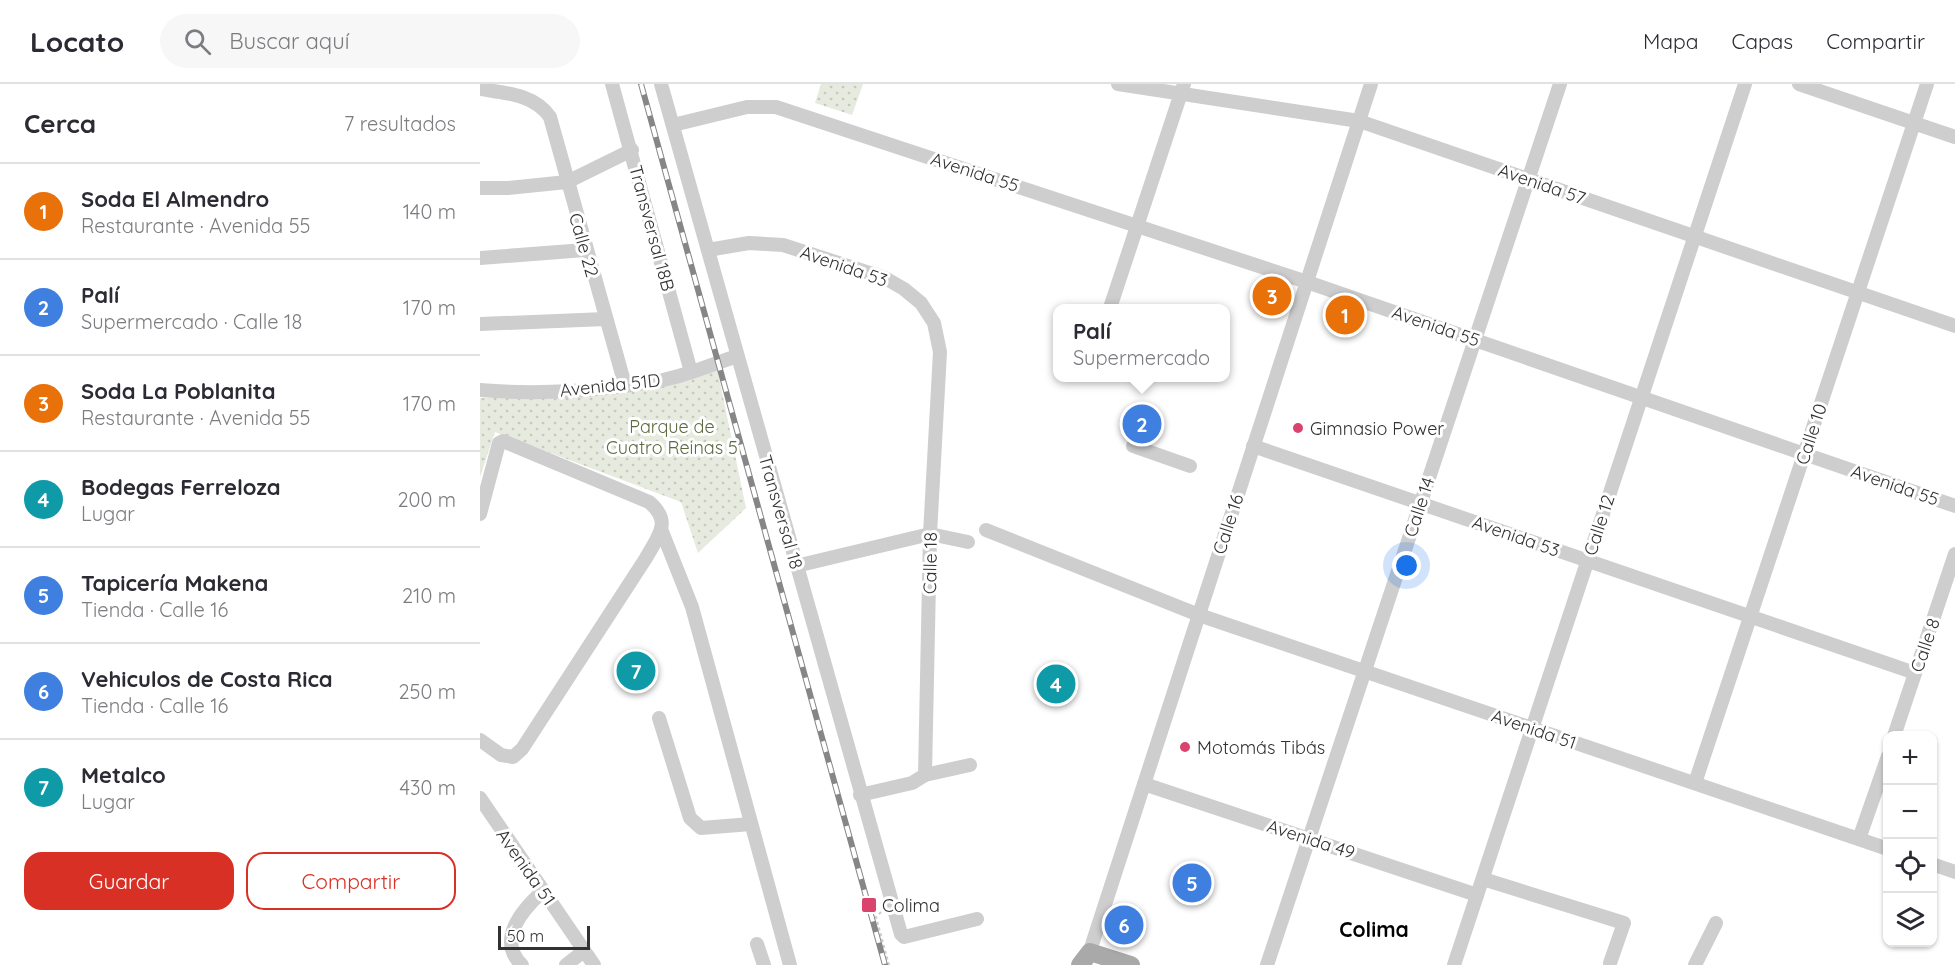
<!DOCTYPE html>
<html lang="es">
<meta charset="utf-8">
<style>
:root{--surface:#fff;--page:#f7f7f7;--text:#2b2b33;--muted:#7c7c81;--line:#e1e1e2;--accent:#d93025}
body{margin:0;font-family:Quicksand,sans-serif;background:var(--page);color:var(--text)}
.controls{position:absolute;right:18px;bottom:18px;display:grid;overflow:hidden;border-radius:12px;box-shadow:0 2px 4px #0004}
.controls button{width:54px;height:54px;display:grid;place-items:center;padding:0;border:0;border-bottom:2px solid var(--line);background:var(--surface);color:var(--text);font:30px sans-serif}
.scale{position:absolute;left:18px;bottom:15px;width:92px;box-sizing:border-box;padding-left:6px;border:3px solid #313131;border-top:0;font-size:16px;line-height:21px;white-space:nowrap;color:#313131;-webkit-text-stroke:4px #fff;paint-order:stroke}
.you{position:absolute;left:927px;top:482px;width:21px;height:21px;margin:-15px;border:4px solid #fff;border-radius:50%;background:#1a73e8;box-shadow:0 0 0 9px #1a73e833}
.badge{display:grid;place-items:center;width:39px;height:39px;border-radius:50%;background:var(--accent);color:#fff;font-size:20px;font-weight:700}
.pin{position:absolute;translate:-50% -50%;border:3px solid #fff;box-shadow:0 2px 6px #0006}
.popup{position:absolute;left:573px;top:220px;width:177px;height:78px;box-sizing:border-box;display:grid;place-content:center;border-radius:12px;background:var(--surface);filter:drop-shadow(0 2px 4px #0005);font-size:20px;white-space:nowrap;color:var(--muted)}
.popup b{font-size:22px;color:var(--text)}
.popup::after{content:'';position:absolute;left:50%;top:100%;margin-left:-12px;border:12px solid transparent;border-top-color:var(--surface)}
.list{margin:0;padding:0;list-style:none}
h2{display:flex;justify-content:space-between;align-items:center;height:78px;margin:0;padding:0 24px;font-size:26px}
h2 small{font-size:20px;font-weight:400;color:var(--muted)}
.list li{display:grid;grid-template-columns:39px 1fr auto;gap:18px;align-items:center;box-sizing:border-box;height:96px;padding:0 24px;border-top:2px solid var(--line)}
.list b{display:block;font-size:22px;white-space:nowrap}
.list p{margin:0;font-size:20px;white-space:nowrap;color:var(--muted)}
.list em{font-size:20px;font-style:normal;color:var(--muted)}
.actions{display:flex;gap:12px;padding:18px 24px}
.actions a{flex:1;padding:14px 0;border:2px solid var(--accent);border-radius:18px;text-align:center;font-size:21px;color:var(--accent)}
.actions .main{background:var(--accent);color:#fff}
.icon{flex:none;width:33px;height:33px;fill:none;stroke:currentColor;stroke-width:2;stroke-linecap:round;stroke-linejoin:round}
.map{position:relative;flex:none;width:1475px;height:881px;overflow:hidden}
header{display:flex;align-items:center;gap:36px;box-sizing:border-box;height:84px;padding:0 30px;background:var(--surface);border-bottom:2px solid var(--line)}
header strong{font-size:28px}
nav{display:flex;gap:33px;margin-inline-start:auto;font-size:21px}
.search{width:420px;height:54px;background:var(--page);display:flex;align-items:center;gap:15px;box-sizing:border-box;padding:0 21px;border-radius:33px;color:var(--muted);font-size:22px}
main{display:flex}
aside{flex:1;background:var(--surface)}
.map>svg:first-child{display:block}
.grass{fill:url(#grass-dots)}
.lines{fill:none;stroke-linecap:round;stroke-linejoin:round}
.path{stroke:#cbcbcb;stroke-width:2;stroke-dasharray:3 3;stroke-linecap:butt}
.minor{stroke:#cecece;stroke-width:14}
.major{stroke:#a9a9a9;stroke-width:18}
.rail-casing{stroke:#868686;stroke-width:6}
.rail{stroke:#fff;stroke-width:4;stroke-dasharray:11;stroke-linecap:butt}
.poi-dot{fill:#d9436d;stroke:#fff;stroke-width:2}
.labels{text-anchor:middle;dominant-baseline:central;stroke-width:6;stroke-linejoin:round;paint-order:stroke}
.street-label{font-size:18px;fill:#313131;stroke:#fff}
.park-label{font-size:18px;fill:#5d6a41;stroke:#fff}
.poi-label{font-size:18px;fill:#313131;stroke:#fff;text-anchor:start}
.quarter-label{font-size:21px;font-weight:bold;fill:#000;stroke:#fff}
</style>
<header>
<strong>Locato</strong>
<div class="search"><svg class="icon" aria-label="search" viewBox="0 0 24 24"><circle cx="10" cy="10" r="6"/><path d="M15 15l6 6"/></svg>Buscar aquí</div>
<nav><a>Mapa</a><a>Capas</a><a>Compartir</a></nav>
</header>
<main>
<aside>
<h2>Cerca<small>7 resultados</small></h2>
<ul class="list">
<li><span class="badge" style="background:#e8710a">1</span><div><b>Soda El Almendro</b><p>Restaurante · Avenida 55</p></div><em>140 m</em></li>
<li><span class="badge" style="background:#3f7fe0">2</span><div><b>Palí</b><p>Supermercado · Calle 18</p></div><em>170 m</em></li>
<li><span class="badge" style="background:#e8710a">3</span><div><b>Soda La Poblanita</b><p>Restaurante · Avenida 55</p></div><em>170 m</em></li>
<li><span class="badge" style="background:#0f9aa8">4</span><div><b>Bodegas Ferreloza</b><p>Lugar</p></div><em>200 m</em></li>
<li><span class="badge" style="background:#3f7fe0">5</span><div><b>Tapicería Makena</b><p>Tienda · Calle 16</p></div><em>210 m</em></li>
<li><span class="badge" style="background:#3f7fe0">6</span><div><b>Vehiculos de Costa Rica</b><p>Tienda · Calle 16</p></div><em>250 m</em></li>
<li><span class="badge" style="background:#0f9aa8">7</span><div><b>Metalco</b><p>Lugar</p></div><em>430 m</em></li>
</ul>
<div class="actions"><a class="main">Guardar</a><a>Compartir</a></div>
</aside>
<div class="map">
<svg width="1475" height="881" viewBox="0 0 1475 881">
<defs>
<pattern id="grass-dots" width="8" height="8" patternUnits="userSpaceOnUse" patternTransform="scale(1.5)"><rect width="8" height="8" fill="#e7eade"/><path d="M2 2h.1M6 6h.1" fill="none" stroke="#c7c9bf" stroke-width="1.8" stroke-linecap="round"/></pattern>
</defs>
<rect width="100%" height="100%" fill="#fff"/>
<!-- grass -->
<g class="grass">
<polygon points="341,0 383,0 372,31 335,19"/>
<polygon points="236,279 266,424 218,469 201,418 15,348 0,393 0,314 128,310"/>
</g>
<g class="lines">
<!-- path -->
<polyline class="path" points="401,828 396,833 409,881"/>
<!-- minor -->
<g class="minor">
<polyline points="132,0 211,288"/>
<polyline points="181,0 421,850 424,853 497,835"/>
<polyline points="638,0 879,37 1475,242"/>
<polyline points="1319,0 1475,53"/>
<path d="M0,5C25,9 54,10 70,33L145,301"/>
<polyline points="193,41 267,23 296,23 827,198 1475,422"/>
<polyline points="0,104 28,104 87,98 152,66"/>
<polyline points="228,166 269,159 303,161 405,194 424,205 441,219 454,239 460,268 450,450 445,691"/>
<polyline points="0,174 105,166"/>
<polyline points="630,224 704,0"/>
<polyline points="0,240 126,235"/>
<path d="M0,306C57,311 126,307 183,296C208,291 233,280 257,272"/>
<polyline points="653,362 710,382"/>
<polyline points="773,362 1435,589"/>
<path d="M0,430L19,359L23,357L169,418C193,438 178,452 166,474L42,665L33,673L21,671L0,656"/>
<polyline points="181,445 212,523 310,881"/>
<polyline points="506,446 719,531 1408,765"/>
<polyline points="316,482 450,450 488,458"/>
<polyline points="179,634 210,734 221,744 271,740"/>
<polyline points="1414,652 1475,470"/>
<polyline points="1215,699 1447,0"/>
<polyline points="664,700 997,811"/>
<polyline points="380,711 432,699 445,691 490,681"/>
<polyline points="0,714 114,881"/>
<polyline points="1379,755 1408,672"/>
<polyline points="1452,780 1475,788"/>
<polyline points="1003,795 1144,839 1130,879"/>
<polyline points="277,860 284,881"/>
<polyline points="607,876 891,0"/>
<path d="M42,881C16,856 42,826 63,807"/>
<polyline points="86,881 104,867"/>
<polyline points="787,881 1080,0"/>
<polyline points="974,881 1265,0"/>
<polyline points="1215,881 1236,839"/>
</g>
<!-- major -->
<polyline class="major" points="600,881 610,868 651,881"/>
<!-- rail casing -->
<g class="rail-casing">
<polyline id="rail" points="161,0 405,881"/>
</g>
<!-- rail -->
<use href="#rail" class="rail"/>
</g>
<!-- markers -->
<g class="poi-dot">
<circle cx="818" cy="344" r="6"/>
<circle cx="705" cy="663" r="6"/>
<rect x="381" y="813" width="16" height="16" rx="3"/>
</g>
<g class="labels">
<!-- street labels -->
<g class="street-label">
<text transform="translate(495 88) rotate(18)">Avenida 55</text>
<text transform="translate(1062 100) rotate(19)">Avenida 57</text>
<text transform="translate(172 144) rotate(75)">Transversal 18B</text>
<text transform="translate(104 161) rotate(74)">Calle 22</text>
<text transform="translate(364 182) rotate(19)">Avenida 53</text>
<text transform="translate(956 242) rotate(19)">Avenida 55</text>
<text transform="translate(130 301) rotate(-6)">Avenida 51D</text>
<text transform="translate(1331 350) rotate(-72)">Calle 10</text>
<text transform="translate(1415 401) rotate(19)">Avenida 55</text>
<text transform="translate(939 423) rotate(-72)">Calle 14</text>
<text transform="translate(301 428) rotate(74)">Transversal 18</text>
<text transform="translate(748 440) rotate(-72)">Calle 16</text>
<text transform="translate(1119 441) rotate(-72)">Calle 12</text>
<text transform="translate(1036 452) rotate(19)">Avenida 53</text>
<text transform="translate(450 479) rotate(-89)">Calle 18</text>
<text transform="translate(1445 561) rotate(-71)">Calle 8</text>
<text transform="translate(1054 645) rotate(19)">Avenida 51</text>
<text transform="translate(831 755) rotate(18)">Avenida 49</text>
<text transform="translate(46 783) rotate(55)">Avenida 51</text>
</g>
<!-- park labels -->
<g class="park-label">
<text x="192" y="342">Parque de<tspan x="192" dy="21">Cuatro Reinas 5</tspan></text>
</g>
<!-- poi labels -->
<g class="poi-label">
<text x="830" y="344">Gimnasio Power</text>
<text x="717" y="663">Motomás Tibás</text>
<text x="402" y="821">Colima</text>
</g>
<!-- quarter labels -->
<g class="quarter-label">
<text x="894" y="845">Colima</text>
</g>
</g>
</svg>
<div class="controls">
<button>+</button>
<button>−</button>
<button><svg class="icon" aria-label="locate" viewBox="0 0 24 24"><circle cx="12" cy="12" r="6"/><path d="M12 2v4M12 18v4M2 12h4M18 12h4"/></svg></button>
<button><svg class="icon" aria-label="layers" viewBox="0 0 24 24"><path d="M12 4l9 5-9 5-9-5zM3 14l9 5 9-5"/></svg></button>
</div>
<div class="scale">50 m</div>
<div class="you"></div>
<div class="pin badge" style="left:865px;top:231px;background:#e8710a">1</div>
<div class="pin badge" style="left:662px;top:340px;background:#3f7fe0">2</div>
<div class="popup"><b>Palí</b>Supermercado</div>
<div class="pin badge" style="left:792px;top:212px;background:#e8710a">3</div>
<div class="pin badge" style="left:576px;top:600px;background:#0f9aa8">4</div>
<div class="pin badge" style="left:712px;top:799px;background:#3f7fe0">5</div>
<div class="pin badge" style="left:644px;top:841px;background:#3f7fe0">6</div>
<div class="pin badge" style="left:156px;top:587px;background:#0f9aa8">7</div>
</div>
</main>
